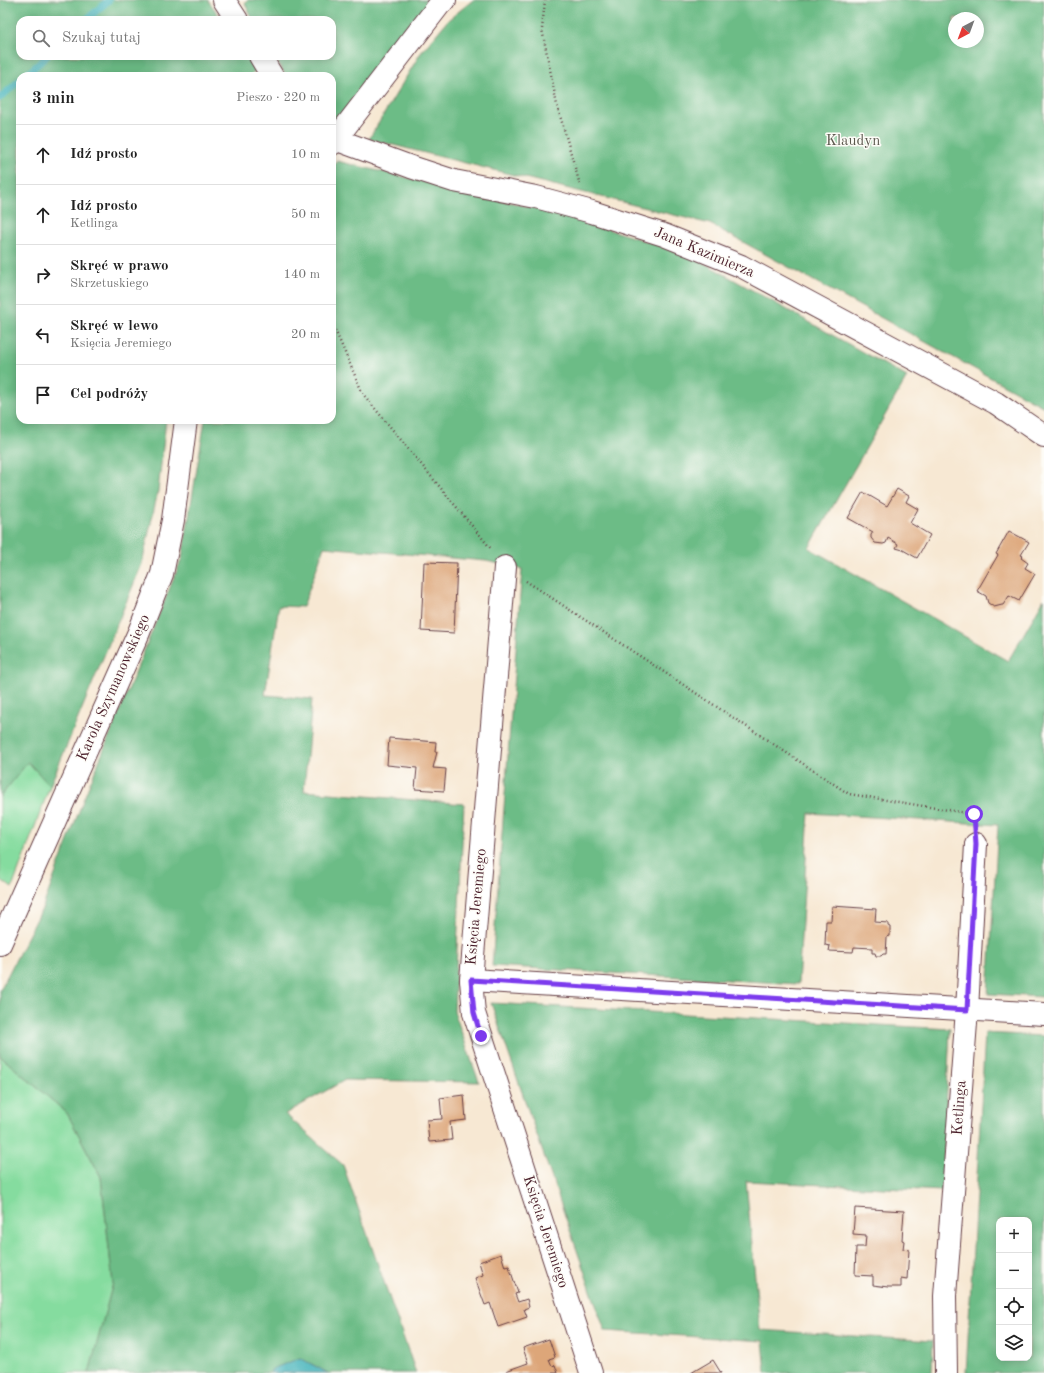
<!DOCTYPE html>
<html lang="pl">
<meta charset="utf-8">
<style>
:root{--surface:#fff;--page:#f2f2f2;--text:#222;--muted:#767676;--line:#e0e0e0}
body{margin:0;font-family:"Old Standard TT",serif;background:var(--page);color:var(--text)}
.controls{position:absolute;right:12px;bottom:12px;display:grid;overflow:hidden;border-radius:8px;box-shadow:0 2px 10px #0003}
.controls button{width:36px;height:36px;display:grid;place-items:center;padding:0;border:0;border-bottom:1px solid var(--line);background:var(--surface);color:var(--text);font:20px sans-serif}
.compass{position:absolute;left:948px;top:12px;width:36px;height:36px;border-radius:50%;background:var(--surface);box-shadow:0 2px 10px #0003;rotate:221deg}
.stop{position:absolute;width:12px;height:12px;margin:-9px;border:3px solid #7c3aed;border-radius:50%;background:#fff}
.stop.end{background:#7c3aed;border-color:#fff;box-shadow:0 1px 4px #0008}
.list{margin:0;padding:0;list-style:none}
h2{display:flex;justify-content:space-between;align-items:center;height:52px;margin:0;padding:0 16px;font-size:17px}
h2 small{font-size:13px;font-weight:400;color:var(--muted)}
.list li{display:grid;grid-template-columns:26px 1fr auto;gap:12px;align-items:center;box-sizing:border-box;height:60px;padding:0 16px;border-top:1px solid var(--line)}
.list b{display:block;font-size:15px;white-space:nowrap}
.list p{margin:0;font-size:13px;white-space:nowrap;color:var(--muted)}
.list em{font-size:13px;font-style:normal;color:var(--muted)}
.icon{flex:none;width:22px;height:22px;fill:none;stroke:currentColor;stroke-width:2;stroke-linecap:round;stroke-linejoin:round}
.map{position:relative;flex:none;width:1044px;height:1373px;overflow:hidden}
.search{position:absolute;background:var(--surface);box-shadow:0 2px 10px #0003;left:16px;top:16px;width:320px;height:44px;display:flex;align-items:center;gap:10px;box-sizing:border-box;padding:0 14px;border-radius:12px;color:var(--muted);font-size:15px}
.panel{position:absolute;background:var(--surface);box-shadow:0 2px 10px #0003;left:16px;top:72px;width:320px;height:352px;border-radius:12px}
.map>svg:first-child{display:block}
.green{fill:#85dc9f;stroke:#687e65}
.forest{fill:#6cbc86;stroke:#5b6e58;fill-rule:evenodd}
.water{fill:#44b4bb;stroke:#476a73}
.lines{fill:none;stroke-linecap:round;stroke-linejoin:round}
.stream{stroke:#44b4bb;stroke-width:7}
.building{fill:#dda679}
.minor-casing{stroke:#643d44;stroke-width:24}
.path{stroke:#643d44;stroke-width:2.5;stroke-dasharray:1 3;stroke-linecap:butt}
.minor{stroke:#fff;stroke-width:22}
.route{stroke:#7c3aed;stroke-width:5}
.labels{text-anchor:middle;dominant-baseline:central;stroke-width:3;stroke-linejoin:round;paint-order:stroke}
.park-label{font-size:15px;fill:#5c584e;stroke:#fdfcf7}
.street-label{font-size:15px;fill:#4a1f2b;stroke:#fdfcf7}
</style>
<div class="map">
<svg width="1044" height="1373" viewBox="0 0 1044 1373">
<rect width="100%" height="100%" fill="#fdfcf7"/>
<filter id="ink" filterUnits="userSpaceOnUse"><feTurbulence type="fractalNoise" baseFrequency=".025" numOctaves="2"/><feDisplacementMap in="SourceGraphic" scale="8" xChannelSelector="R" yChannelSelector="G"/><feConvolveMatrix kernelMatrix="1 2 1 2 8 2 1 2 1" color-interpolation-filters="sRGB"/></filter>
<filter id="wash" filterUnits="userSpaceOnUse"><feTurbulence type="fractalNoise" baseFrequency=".012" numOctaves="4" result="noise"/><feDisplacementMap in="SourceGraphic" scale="16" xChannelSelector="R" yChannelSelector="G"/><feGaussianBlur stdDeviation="0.9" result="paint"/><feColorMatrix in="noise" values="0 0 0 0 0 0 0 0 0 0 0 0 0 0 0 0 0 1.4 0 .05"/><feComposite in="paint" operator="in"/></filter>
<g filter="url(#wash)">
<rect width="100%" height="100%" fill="#f7e8d3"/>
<!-- green -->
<g class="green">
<polygon points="28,761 50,786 12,888 0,879 0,797"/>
<polygon points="0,1056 67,1113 101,1177 113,1283 89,1373 0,1373"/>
</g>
<!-- forest -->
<g class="forest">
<polygon points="0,0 208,0 222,20 20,20 20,56 246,56 256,70 250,76 20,76 20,420 166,420 158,491 142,564 50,786 28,762 0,797"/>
<polygon points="248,0 432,0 339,118 332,124 332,76 286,76 274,56 332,56 332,20 253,20 245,4"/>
<path d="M473,0H1044V407L710,224L369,139L420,54L448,20ZM954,18H978V42H954Z"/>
<polygon points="337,161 555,213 688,254 907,377 809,548 1008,661 1044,599 1044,997 988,994 998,825 809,813 798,984 492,966 522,569 486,561 324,547 303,607 279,606 265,695 312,699 304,791 464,804 454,1011 479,1082 345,1080 285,1114 343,1165 416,1373 328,1373 300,1358 273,1369 270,1373 89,1373 113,1283 101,1177 67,1113 0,1056 0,990 42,909 84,798 182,558 205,420 332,420 332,168"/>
<polygon points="491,1003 950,1029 942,1191 746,1181 760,1330 933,1341 932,1373 766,1373 763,1341 605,1331"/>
<path d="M985,1033L1044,1036V1373H966ZM999,1220H1029V1358H999Z"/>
</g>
<!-- water -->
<polygon class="water" points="300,1358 328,1373 270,1373 272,1369"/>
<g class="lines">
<!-- stream -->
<g class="stream">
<polyline points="86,20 109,0"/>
<polyline points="25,76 47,56"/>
<polyline points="0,98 20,80"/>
</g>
</g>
<g id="blocks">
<!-- building -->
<g class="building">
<polygon points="897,489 909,496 906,502 918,509 910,523 930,535 917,558 903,550 896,548 898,544 888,538 886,543 883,544 875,543 871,538 871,535 873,532 848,518 863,492 887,506"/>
<polygon points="1009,531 1029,542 1021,555 1023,556 1021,558 1028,563 1025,568 1035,574 1019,601 1009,596 1003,605 1002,605 994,607 988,603 986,596 977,591 998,555 996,554"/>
<polygon points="424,562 457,563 454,633 421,631"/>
<polygon points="389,738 436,742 435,752 437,752 433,768 446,769 444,791 415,789 417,768 387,765"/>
<polygon points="832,906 876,909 875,922 888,923 888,926 890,927 890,936 887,937 886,954 883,954 881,956 876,956 875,953 872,953 872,948 854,947 853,952 829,951 830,946 825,945 826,921 831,921"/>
<polygon points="464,1095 466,1120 450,1122 452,1140 429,1142 427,1120 442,1119 440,1098"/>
<polygon points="855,1208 904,1211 902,1240 904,1241 903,1249 909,1250 907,1279 901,1278 901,1287 888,1287 873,1285 873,1276 855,1275 856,1247 865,1247 866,1235 853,1234"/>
<polygon points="501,1254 505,1267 509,1266 518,1293 515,1294 518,1302 527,1299 529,1307 524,1309 527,1317 498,1327 490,1303 485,1305 475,1278 483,1275 479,1262"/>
<polygon points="549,1339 555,1357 549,1359 552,1366 555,1365 558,1373 506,1373 506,1371 528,1363 523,1348"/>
<polygon points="713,1360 721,1373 691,1373"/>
</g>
</g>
</g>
<g filter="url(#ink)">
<use href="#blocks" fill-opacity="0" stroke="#643d44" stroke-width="1"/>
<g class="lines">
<!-- minor casing -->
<g class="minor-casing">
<g id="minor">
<polyline points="224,0 237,20"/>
<polyline points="260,56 272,76"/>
<polyline points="332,138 411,167 454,181 536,197 592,212 664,235 741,266 996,403 1044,436"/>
<polyline points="332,144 440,4 445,0"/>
<polyline points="505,567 471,980 474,1013 591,1373"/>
<polyline points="0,944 139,632 162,574 173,520 186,420"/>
<polyline points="471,980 1044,1014"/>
<polyline points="946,1373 945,1296 967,1010 976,844"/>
</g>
</g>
<!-- path -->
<g class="path">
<polyline points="545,0 542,29 557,105 580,185"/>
<polyline points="332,323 363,394 492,550"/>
<polyline points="526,581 849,794 973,814 974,822"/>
</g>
<!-- minor -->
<use href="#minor" class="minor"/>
</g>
</g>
<g class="lines" filter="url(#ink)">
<!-- route -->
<polyline class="route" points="481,1036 474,1013 471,980 967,1010 976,844 974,814"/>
</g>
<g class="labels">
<!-- park labels -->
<g class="park-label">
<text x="853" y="141">Klaudyn</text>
</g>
<!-- street labels -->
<g class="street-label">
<text transform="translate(704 253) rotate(23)">Jana Kazimierza</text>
<text transform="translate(114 688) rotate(-66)">Karola Szymanowskiego</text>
<text transform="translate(477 907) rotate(-85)">Księcia Jeremiego</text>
<text transform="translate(960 1108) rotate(-86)">Ketlinga</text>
<text transform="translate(545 1232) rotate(72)">Księcia Jeremiego</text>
</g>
</g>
</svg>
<div class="controls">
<button>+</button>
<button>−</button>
<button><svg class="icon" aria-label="locate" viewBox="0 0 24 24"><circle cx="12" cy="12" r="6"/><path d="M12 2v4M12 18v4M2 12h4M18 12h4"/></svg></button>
<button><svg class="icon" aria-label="layers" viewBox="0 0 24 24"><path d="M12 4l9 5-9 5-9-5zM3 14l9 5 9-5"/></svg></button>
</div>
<svg class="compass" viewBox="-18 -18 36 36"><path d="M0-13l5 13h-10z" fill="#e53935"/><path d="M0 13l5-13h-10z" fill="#767676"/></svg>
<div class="stop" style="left:974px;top:814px"></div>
<div class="stop end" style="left:481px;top:1036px"></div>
<div class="search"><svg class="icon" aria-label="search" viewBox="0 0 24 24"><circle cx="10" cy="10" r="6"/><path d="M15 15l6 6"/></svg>Szukaj tutaj</div>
<section class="panel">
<h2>3 min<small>Pieszo · 220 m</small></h2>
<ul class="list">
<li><svg class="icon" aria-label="ahead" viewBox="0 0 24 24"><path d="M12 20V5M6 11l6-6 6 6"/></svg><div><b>Idź prosto</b></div><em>10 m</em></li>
<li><svg class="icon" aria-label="ahead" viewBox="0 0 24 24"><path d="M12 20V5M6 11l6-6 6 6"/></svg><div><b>Idź prosto</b><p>Ketlinga</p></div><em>50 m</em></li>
<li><svg class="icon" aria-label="right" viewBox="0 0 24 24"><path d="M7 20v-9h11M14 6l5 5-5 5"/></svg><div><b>Skręć w prawo</b><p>Skrzetuskiego</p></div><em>140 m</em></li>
<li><svg class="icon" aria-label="left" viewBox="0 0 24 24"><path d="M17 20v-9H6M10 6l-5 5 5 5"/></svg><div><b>Skręć w lewo</b><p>Księcia Jeremiego</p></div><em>20 m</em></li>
<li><svg class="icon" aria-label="arrive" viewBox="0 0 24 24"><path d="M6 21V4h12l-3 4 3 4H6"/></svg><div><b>Cel podróży</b></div></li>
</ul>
</section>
</div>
